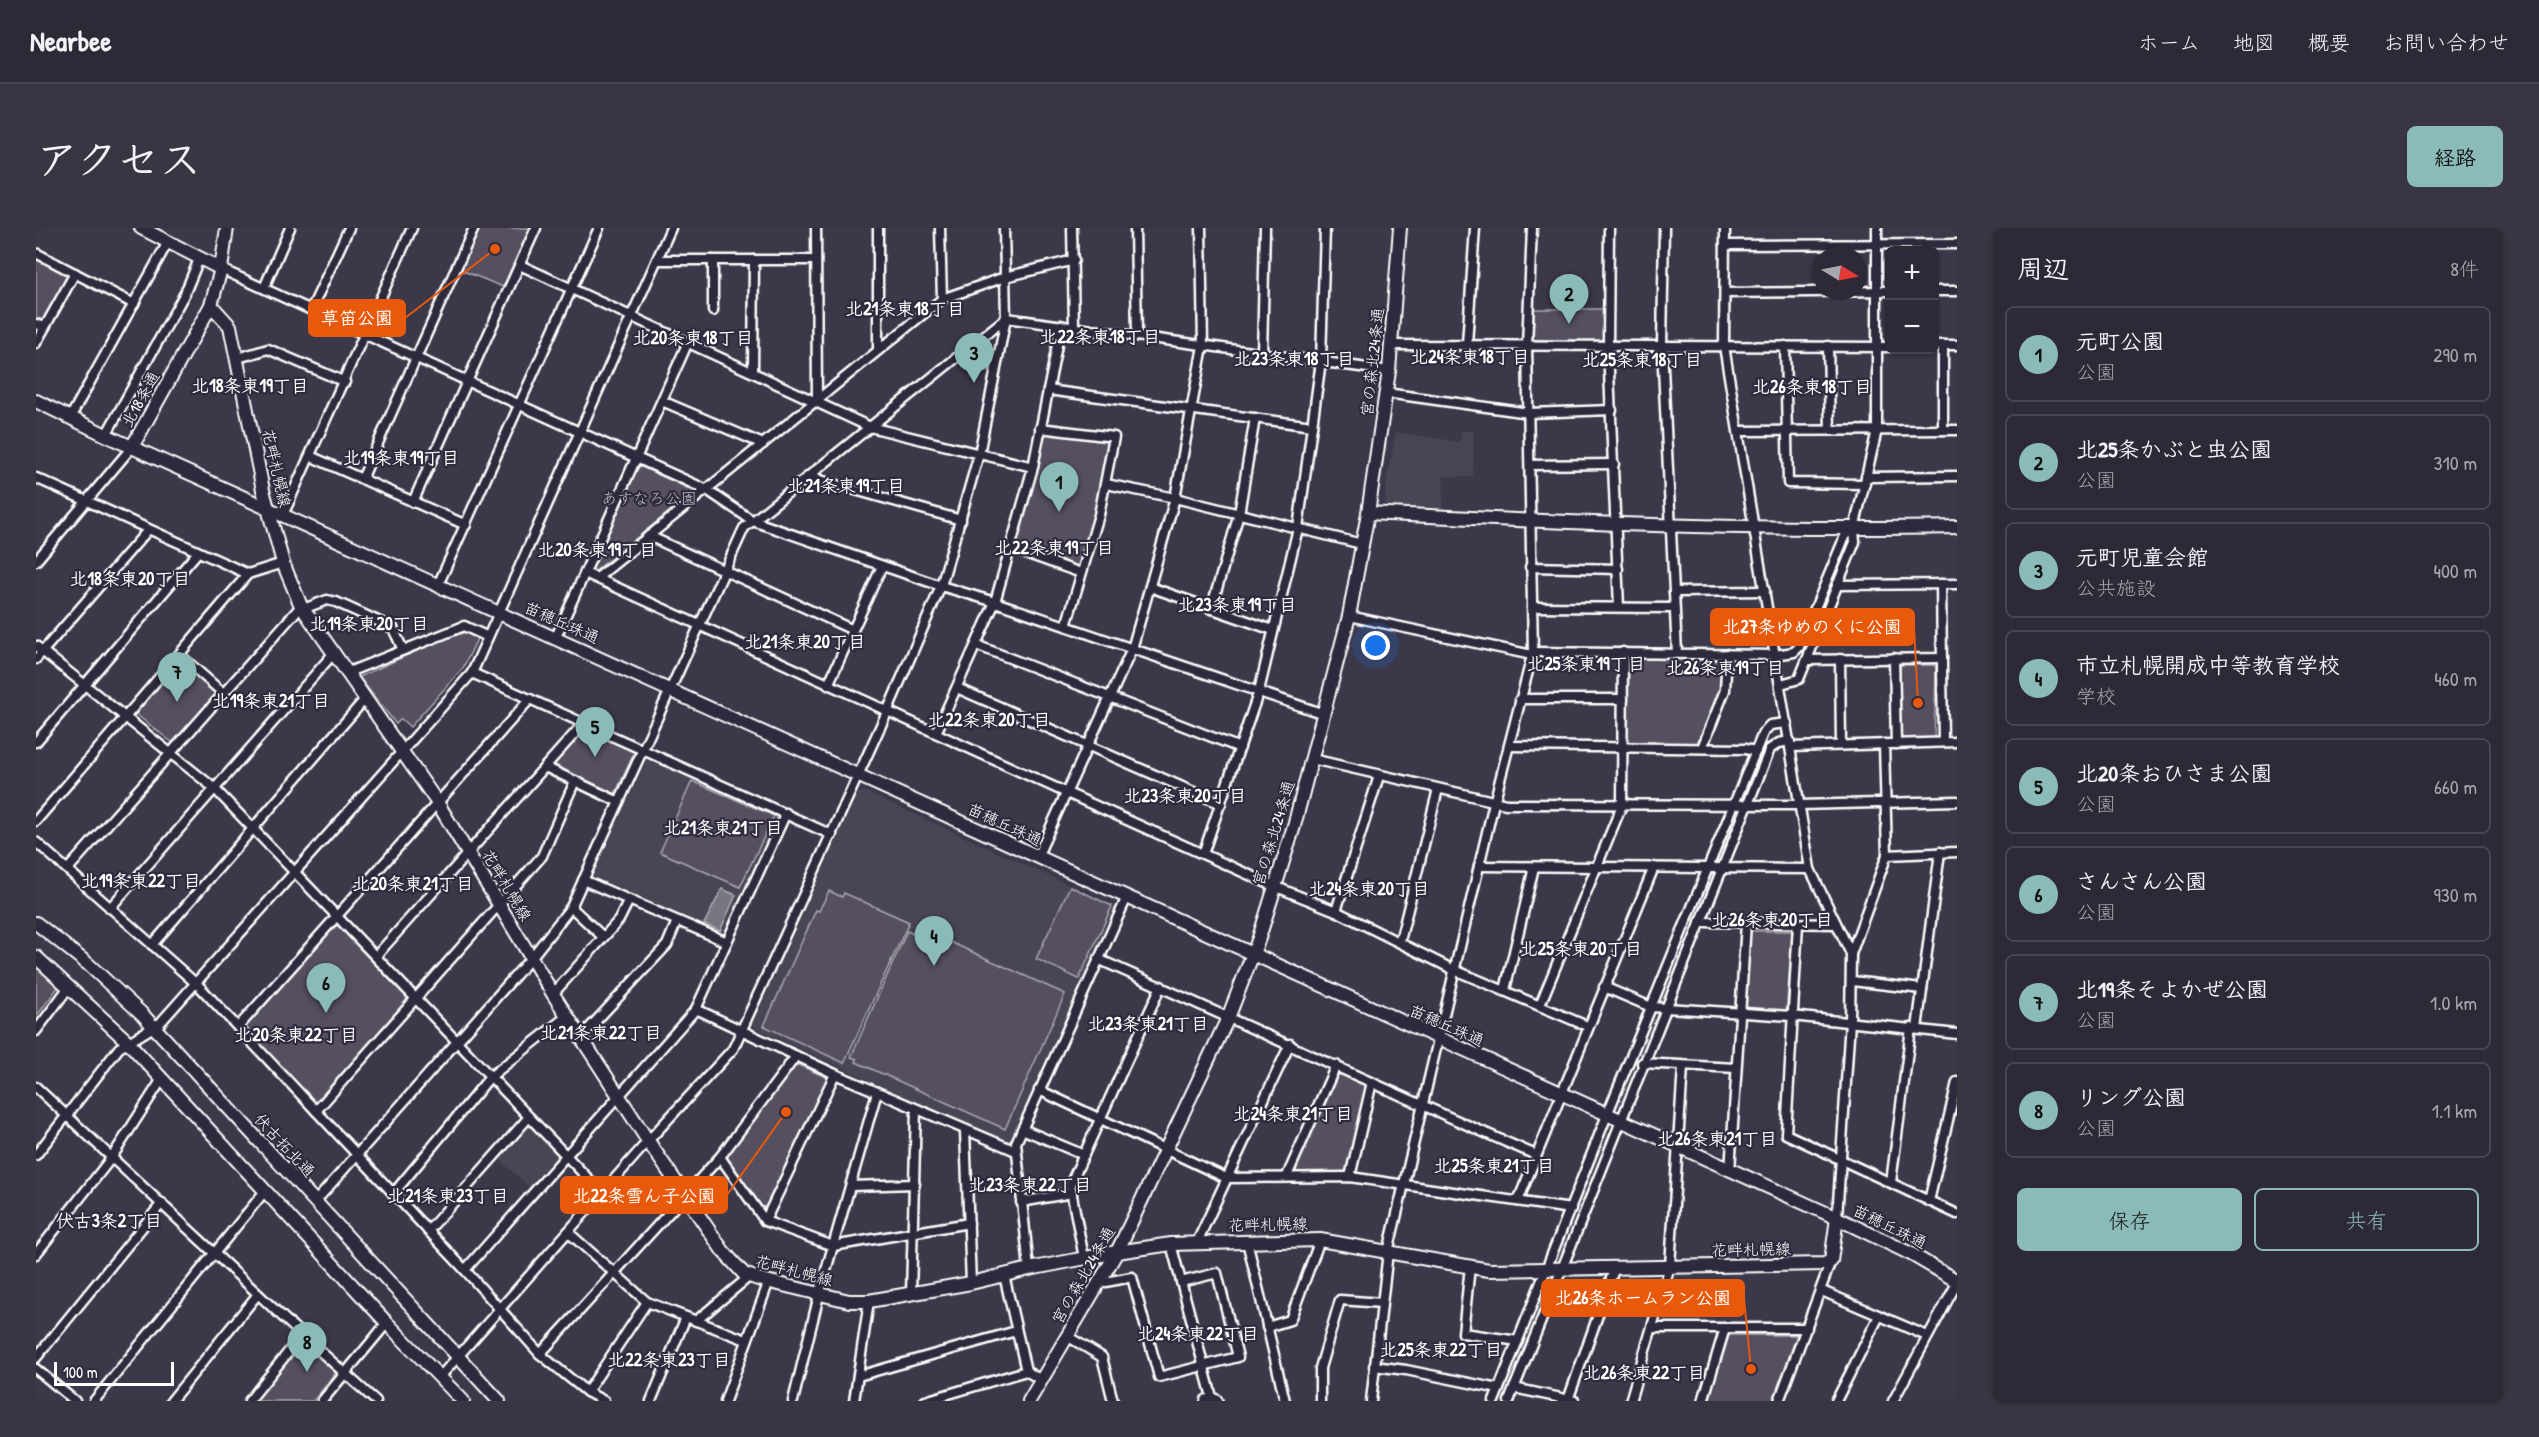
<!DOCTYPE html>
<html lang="ja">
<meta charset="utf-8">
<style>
:root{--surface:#2d2937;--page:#393542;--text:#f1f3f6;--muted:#a7a6ad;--line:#484552;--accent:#8bbbb9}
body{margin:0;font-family:"Patrick Hand","Klee One",sans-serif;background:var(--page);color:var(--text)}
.controls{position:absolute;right:18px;top:18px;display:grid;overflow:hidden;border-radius:9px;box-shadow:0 2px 4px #0004}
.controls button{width:54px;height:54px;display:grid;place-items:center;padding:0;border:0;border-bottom:2px solid var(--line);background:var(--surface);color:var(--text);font:30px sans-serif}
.compass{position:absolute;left:1777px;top:18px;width:54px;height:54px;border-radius:50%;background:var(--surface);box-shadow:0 2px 4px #0004;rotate:100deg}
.scale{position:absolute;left:18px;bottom:15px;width:120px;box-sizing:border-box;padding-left:6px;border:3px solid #fff;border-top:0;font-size:16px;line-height:21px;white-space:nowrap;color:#fff;-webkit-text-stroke:4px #2f2a3d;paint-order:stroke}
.you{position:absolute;left:1340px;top:418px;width:21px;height:21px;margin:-15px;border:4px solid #fff;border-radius:50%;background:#1a73e8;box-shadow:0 0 0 9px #1a73e833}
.badge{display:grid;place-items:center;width:39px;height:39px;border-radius:50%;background:var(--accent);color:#111;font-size:20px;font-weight:700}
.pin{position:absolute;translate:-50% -50px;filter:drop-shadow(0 2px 3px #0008)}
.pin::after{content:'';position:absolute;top:32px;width:21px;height:18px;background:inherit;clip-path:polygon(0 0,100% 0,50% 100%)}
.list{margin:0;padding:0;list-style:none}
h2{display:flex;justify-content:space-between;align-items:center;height:78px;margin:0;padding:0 24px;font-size:26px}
h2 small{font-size:20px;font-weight:400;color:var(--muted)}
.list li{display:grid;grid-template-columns:39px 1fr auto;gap:18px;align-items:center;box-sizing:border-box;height:96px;margin:0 12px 12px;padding:0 12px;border:2px solid var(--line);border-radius:9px}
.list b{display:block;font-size:22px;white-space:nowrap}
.list p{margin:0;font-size:20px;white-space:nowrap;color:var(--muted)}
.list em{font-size:20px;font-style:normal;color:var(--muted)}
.actions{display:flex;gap:12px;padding:18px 24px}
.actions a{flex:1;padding:14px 0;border:2px solid var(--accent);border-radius:9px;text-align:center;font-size:21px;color:var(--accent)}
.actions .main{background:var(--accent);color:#111}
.map{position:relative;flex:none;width:1921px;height:1173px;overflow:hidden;border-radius:9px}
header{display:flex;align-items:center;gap:36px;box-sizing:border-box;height:84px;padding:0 30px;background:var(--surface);border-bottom:2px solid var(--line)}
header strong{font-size:28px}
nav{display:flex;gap:33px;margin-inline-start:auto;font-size:21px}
.intro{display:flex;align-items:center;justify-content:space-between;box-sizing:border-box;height:144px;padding:0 36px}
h1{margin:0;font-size:42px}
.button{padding:15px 27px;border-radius:9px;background:var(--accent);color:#111;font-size:21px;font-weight:700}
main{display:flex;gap:36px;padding:0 36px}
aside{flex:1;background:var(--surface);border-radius:9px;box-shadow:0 2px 4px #0004}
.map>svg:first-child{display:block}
.built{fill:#494455}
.green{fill:#555060;stroke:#aaa8b0;stroke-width:1.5}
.water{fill:#797682;stroke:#afadb4;stroke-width:1.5}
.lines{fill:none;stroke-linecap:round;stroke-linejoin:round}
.street-casing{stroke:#fff;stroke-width:13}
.secondary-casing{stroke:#fff;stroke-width:16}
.street{stroke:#2f2a3d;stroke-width:8}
.secondary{stroke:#2f2a3d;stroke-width:12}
.labels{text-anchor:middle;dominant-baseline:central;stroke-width:4.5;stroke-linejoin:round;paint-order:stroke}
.street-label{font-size:16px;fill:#fff;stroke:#2f2a3d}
.park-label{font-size:16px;fill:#bbb9bf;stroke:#2f2a3d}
.neighbourhood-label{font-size:18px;font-weight:bold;fill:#fff;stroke:#2f2a3d}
.leader{fill:none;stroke:#e8590c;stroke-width:2}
.callout-dot{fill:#e8590c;stroke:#2f2a3d;stroke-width:2}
.callout{fill:#e8590c;stroke:#e8590c;stroke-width:2}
.callout-label{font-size:18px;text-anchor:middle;font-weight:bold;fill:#fff}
</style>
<header>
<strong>Nearbee</strong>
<nav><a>ホーム</a><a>地図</a><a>概要</a><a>お問い合わせ</a></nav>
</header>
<div class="intro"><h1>アクセス</h1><a class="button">経路</a></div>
<main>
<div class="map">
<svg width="1921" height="1173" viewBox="0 0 1921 1173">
<rect width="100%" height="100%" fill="#3c3749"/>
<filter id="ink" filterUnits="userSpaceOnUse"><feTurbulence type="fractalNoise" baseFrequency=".0167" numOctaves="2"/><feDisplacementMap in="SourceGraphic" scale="12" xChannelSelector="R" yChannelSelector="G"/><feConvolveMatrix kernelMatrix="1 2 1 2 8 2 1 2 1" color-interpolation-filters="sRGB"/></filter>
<g filter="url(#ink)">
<!-- built -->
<g class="built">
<polygon points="1426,202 1438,204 1437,249 1408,248 1407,281 1349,278 1350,255 1360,204 1424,214"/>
<polygon points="612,528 744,586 688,707 557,648"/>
<polygon points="828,563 1077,677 1080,681 973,914 970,915 719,800 717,795 821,566"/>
<polygon points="490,897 524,929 495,961 461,929"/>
</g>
<!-- green -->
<g class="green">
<polygon points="443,0 494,0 467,59 425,42"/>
<polygon points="0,30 32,48 6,94 0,93"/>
<polygon points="1498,81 1568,81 1567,110 1564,113 1499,113 1497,110"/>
<polygon points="1010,204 1072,213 1074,215 1067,253 1043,337 1041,339 980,317 979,315 1007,206"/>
<polygon points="601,237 658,263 657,265 559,343 554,341"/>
<polygon points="427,402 442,409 427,440 374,499 365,491 360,496 323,449"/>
<polygon points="1594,429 1682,430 1684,433 1684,462 1661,515 1593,515 1591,512 1592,432"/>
<polygon points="145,433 181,464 137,515 101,487 100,485"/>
<polygon points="1864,437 1898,437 1900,439 1898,512 1866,513 1864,511"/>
<polygon points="548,501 597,522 598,525 580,564 576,566 520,539 519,534"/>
<polygon points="656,553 738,588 704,659 624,624"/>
<polygon points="1034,658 1076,678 1043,751 1000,731"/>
<polygon points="793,663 806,669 808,665 873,694 808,835 728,798 780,682 783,683"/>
<polygon points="298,698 302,698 371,770 370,774 280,874 277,874 209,802 210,797"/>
<polygon points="871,703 888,711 892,704 1029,766 969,901 820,834 821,831 815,829"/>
<polygon points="1714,703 1755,703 1757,706 1750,784 1710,782 1708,779 1711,705"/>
<polygon points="0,734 26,754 0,789"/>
<polygon points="760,836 790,849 791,852 730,978 726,979 692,931 692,927"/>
<polygon points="1305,846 1328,856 1330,861 1310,942 1307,945 1261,944 1257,940 1301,848"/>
<polygon points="1693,1107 1761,1107 1737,1173 1672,1173"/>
<polygon points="267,1115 299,1143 299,1146 277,1173 219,1173"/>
</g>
<!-- water -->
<polygon class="water" points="686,661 700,667 684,703 668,696"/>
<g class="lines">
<!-- street casing -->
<g class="street-casing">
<g id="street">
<polyline points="780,0 781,173"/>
<polyline points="842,0 842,122"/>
<polyline points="904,0 906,71"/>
<polyline points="1036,0 1038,99"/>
<polyline points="1099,0 1101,107"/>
<polyline points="1573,0 1572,119 1583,379"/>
<polyline points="1628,0 1626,119 1641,425"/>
<polyline points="1689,0 1688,118 1774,641 1815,726 1814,793 1801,990"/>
<polyline points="1689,17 1921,16"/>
<polyline points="0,25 98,76"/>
<polyline points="621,32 780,32"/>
<polyline points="484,37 834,199 997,239"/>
<polyline points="185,41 671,262 717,293 905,358 959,374 1288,486"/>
<polyline points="228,60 254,0"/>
<polyline points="1898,63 1921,63"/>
<polyline points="1689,65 1854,63"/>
<polyline points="275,82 313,0"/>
<polyline points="677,83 677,32"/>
<polyline points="0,96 9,99"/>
<polyline points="0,115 39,45"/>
<polyline points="1431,116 1439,0"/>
<polyline points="1355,117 1854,119"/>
<polyline points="1898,117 1921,117"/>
<polyline points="1749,118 1752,255 1829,256"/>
<polyline points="1792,118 1794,202"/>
<polyline points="1226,126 1229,0"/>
<polyline points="202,130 232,121 309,154"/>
<polyline points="717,144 718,32"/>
<polyline points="1012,162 1276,198"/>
<polyline points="1350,165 1493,185 1576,182"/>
<polyline points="626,173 727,216"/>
<polyline points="35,188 132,14"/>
<polyline points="1004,200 1078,209 1063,287 1030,398"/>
<polyline points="1907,202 1907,117"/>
<polyline points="1703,203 1921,202"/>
<polyline points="70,207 149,65 163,31"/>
<polyline points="274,228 430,297"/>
<polyline points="1494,237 1578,236"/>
<polyline points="773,249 925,292"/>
<polyline points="1830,249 1921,248"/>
<polyline points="0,250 212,346"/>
<polyline points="326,251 438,0"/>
<polyline points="1070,256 1139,270 1326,316"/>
<polyline points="377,274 500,0"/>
<polyline points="247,287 376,0"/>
<polyline points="613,308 817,402"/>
<polyline points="975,320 1045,345"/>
<polyline points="0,333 96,219"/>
<polyline points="1494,339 1582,341"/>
<polyline points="549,345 1031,565 1238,658 1300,683 1414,740 1551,798"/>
<polyline points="561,350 906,71 969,49 1038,32"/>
<polyline points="1905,356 1907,514"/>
<polyline points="402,357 563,0"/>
<polyline points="1801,357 1921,356"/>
<polyline points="1114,359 1237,402"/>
<polyline points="1638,364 1729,363"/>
<polyline points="1496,379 1638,380"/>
<polyline points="267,381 291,372 300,374 357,400 367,422"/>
<polyline points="1175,381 1203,286 1219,190"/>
<polyline points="1313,388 1496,427"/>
<polyline points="520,409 652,114"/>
<polyline points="940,417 1204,520"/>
<polyline points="0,418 178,560 566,965"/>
<polyline points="1497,424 1739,427 1758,424 1763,419 1809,308 1818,301"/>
<polyline points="144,427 188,466"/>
<polyline points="1858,430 1860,516"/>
<polyline points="0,431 112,302"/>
<polyline points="1804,431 1805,517"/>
<polyline points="1771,432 1906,430"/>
<polyline points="310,445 428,398 452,409"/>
<polyline points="436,445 796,607"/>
<polyline points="1745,456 1763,451 1819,314 1818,301 1841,202 1841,0"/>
<polyline points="792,457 846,338"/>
<polyline points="921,460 1185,576"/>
<polyline points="1484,471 1587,471"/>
<polyline points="900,505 959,374 997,239 1025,97"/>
<polyline points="0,514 162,324"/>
<polyline points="1848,516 1851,627"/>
<polyline points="1473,518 1709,521 1720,523"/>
<polyline points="1755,519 1921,514"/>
<polyline points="1666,520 1689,462 1691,426"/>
<polyline points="1276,531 1470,576 1763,577 1921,573"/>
<polyline points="509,539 583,574"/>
<polyline points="0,593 212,346 247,335"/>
<polyline points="0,614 164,759 429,1042 504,1126 551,1164 568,1173"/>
<polyline points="1167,626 1223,463 1262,300 1285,133 1289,0"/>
<polyline points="1001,629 1096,421 1139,270 1167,118 1165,0"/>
<polyline points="1443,638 1774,641"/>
<polyline points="32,641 265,378"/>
<polyline points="547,652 593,672"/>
<polyline points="535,679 567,709"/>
<polyline points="74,680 297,426"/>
<polyline points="1300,683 1343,548"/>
<polyline points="1664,694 1800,696"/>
<polyline points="1762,696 1750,906 1921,986"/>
<polyline points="1364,713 1402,561"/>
<polyline points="116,717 329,471"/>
<polyline points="1815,726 1851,627 1921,624"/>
<polyline points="340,728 548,495"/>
<path d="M1062,731C1208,796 1353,864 1500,927"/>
<polyline points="1816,753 1886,761"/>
<polyline points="1568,759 1615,779 1756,788 1921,806"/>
<polyline points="1469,762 1498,639"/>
<polyline points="517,766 583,692 593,672 691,714"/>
<polyline points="1504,777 1586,577 1587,424"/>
<polyline points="660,781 799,846 980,923"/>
<polyline points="203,798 494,471"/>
<polyline points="1881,801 1904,624"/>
<polyline points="0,803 33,759"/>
<polyline points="545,809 631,717 641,693"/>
<polyline points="1606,835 1700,840"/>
<polyline points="0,859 266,1107 340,1173"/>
<polyline points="1003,862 1190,950 1314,949 1535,981"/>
<polyline points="280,883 506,628 539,553"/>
<polyline points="986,901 1048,927"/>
<polyline points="929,903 935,1055"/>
<polyline points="0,927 83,820 124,795 436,445 635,0"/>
<polyline points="684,929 729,993 797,1018 933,995"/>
<polyline points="1694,943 1710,695"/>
<polyline points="1251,948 1300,837"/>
<polyline points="1314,949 1336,854"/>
<polyline points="1855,954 1875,800"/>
<polyline points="815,958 879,956"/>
<polyline points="357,966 454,849 531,788"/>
<polyline points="1482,973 1618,639"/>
<polyline points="1893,973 1921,854"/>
<polyline points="279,974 495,730 535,679 708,300 970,90 1353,143"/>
<polyline points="985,974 1036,965"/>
<polyline points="729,993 799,846"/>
<polyline points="392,1003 493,889"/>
<polyline points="532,1004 611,1074 710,1112"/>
<polyline points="1211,1013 1249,1173"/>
<polyline points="1161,1014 1254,816"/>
<polyline points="1135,1016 1177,1173"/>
<polyline points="0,1026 76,929 126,851"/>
<polyline points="1048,1030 1034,957 1125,758"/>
<polyline points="1434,1038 1427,1105 1482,1113"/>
<polyline points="993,1041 980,915 1091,669"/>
<polyline points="429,1042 660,781 750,585"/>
<polyline points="968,1047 990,1143"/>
<polyline points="1064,1055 1096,1049 1123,1149 1202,1129 1181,1045 1145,1054"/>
<polyline points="1786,1063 1891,1108"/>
<polyline points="875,1066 880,882"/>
<polyline points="660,1093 714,1048"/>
<polyline points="1231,1099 1254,1092 1284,1012"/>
<polyline points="1616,1100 1771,1100"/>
<polyline points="1031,1108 1066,1129 1077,1173"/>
<polyline points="504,1126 684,929 760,828"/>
<polyline points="0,1130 126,975"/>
<polyline points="1338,1138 1370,1142 1463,1161"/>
<polyline points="0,1141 39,1173"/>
<polyline points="822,1148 980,1103"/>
<polyline points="403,1150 612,913 697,821 851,484 905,358 943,226 970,90 968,0"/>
<polyline points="1478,1160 1539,1173"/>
<polyline points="551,1164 611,1074"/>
<polyline points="1532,1172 1579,1039"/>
<polyline points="58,1173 229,963"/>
<polyline points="135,1173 222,1066"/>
<polyline points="213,1173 266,1107"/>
<polyline points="286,1173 351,1095"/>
<polyline points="615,1173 650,1089"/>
<polyline points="689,1173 733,1053"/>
<polyline points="757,1173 783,1067 841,864"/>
<polyline points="818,1173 833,1073"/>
<polyline points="889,1173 990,1143 1005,1152"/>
<polyline points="1284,1173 1284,1140 1304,1072 1346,1075"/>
<polyline points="1335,1173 1352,1024 1456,583 1497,424 1491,118 1496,0"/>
<polyline points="1458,1173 1571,887 1727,505 1734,497 1751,495"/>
<polyline points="1473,1173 1734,521 1743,515 1754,513"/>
<polyline points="1594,1173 1634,1038 1647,839"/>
<polyline points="1667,1173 1689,1100"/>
<polyline points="1743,1173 1795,1033"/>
<polyline points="1800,1173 1843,1088"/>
<polyline points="1857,1173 1921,1055"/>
</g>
</g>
<!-- secondary casing -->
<g class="secondary-casing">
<g id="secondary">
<polyline points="105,0 185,41"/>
<polyline points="175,77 194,98 227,262 247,335 265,378 401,574 517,766 612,913 687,1023 708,1046 722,1051 813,1073 833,1073 935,1055 993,1041 1081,1024 1135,1016 1284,1012 1453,1042 1788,1036 1795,1033 1801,990"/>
<polyline points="0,173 78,211 1801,990 1875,1026 1921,1053"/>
<polyline points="96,219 175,77 185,41 191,0"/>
<path d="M1332,285C1528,295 1724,303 1921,299"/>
<polyline points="0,695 52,736 106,786 463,1173"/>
<polyline points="0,729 91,813 351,1095 427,1173"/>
<polyline points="993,1173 1081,1024 1192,790 1223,710 1258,598 1313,388 1332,285 1353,143 1364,0"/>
<polyline points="1171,1173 1180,1173"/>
</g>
</g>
<!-- street -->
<use href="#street" class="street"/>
<!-- secondary -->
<use href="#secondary" class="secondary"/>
</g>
</g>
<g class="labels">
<!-- street labels -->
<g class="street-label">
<text transform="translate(1336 134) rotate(-84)">宮の森北24条通</text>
<text transform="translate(104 171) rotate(-61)">北18条通</text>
<text transform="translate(241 240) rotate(77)">花畔札幌線</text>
<text transform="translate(526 394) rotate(24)">苗穂丘珠通</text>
<text transform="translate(969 596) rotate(25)">苗穂丘珠通</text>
<text transform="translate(1237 605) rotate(-73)">宮の森北24条通</text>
<text transform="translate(471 657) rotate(59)">花畔札幌線</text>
<text transform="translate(1411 797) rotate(24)">苗穂丘珠通</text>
<text transform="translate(249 917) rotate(47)">伏古拓北通</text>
<text transform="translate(1232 996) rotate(-1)">花畔札幌線</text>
<text transform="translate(1854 998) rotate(26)">苗穂丘珠通</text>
<text transform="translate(1715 1021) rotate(-1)">花畔札幌線</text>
<text transform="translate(758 1042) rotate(15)">花畔札幌線</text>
<text transform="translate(1047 1047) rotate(-60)">宮の森北24条通</text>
</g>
<!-- park labels -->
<g class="park-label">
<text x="613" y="270">あすなろ公園</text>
</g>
<!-- neighbourhood labels -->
<g class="neighbourhood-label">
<text x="869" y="80">北21条東18丁目</text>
<text x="1064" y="108">北22条東18丁目</text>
<text x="657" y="109">北20条東18丁目</text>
<text x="1434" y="128">北24条東18丁目</text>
<text x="1258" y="130">北23条東18丁目</text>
<text x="1606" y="131">北25条東18丁目</text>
<text x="214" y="157">北18条東19丁目</text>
<text x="1776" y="158">北26条東18丁目</text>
<text x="365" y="229">北19条東19丁目</text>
<text x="810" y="257">北21条東19丁目</text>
<text x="1018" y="319">北22条東19丁目</text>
<text x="561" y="321">北20条東19丁目</text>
<text x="94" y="350">北18条東20丁目</text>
<text x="1201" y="376">北23条東19丁目</text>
<text x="333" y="395">北19条東20丁目</text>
<text x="769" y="413">北21条東20丁目</text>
<text x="1550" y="435">北25条東19丁目</text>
<text x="1689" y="439">北26条東19丁目</text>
<text x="235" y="472">北19条東21丁目</text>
<text x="953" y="491">北22条東20丁目</text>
<text x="1149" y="567">北23条東20丁目</text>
<text x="687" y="599">北21条東21丁目</text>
<text x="105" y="652">北19条東22丁目</text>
<text x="377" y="655">北20条東21丁目</text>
<text x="1333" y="660">北24条東20丁目</text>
<text x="1736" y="691">北26条東20丁目</text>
<text x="1545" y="720">北25条東20丁目</text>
<text x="1112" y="795">北23条東21丁目</text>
<text x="565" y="804">北21条東22丁目</text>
<text x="260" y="806">北20条東22丁目</text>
<text x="1257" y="885">北24条東21丁目</text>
<text x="1681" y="910">北26条東21丁目</text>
<text x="1458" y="937">北25条東21丁目</text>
<text x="994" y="956">北23条東22丁目</text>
<text x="412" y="967">北21条東23丁目</text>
<text x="73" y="992">伏古3条2丁目</text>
<text x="1162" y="1105">北24条東22丁目</text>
<text x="1405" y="1121">北25条東22丁目</text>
<text x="633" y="1131">北22条東23丁目</text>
<text x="1608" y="1144">北26条東22丁目</text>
</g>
</g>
<!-- callouts -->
<path class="leader" d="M459 21L369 90M1882 475L1878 399M750 884L691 967M1715 1141L1708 1070"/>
<g class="callout-dot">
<circle cx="459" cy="21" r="6"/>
<circle cx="1882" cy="475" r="6"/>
<circle cx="750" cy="884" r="6"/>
<circle cx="1715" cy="1141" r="6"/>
</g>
<g class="callout">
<rect x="273" y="72" width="96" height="36" rx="6"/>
<rect x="1675" y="381" width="203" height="36" rx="6"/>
<rect x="525" y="949" width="166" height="36" rx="6"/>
<rect x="1506" y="1052" width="202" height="36" rx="6"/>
</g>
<g class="callout-label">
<text x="321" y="96">草笛公園</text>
<text x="1776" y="405">北27条ゆめのくに公園</text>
<text x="608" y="974">北22条雪ん子公園</text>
<text x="1607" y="1076">北26条ホームラン公園</text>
</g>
</svg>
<div class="controls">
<button>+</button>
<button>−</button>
</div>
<svg class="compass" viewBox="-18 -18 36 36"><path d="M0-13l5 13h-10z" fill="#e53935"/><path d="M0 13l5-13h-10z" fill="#a7a6ad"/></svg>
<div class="scale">100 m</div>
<div class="you"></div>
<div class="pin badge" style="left:1023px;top:284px">1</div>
<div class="pin badge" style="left:1533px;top:96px">2</div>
<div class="pin badge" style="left:938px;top:155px">3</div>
<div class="pin badge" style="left:898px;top:738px">4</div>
<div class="pin badge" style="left:559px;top:529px">5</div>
<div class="pin badge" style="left:290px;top:785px">6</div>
<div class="pin badge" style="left:141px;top:474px">7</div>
<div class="pin badge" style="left:271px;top:1144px">8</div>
</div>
<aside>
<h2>周辺<small>8件</small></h2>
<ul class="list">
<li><span class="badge">1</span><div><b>元町公園</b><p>公園</p></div><em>290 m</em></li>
<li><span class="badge">2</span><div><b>北25条かぶと虫公園</b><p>公園</p></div><em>310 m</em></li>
<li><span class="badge">3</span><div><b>元町児童会館</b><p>公共施設</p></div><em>400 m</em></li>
<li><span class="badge">4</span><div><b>市立札幌開成中等教育学校</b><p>学校</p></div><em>460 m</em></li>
<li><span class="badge">5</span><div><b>北20条おひさま公園</b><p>公園</p></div><em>660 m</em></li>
<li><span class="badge">6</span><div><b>さんさん公園</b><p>公園</p></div><em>930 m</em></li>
<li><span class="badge">7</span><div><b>北19条そよかぜ公園</b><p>公園</p></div><em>1.0 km</em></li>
<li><span class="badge">8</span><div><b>リング公園</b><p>公園</p></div><em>1.1 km</em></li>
</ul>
<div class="actions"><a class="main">保存</a><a>共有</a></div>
</aside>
</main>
